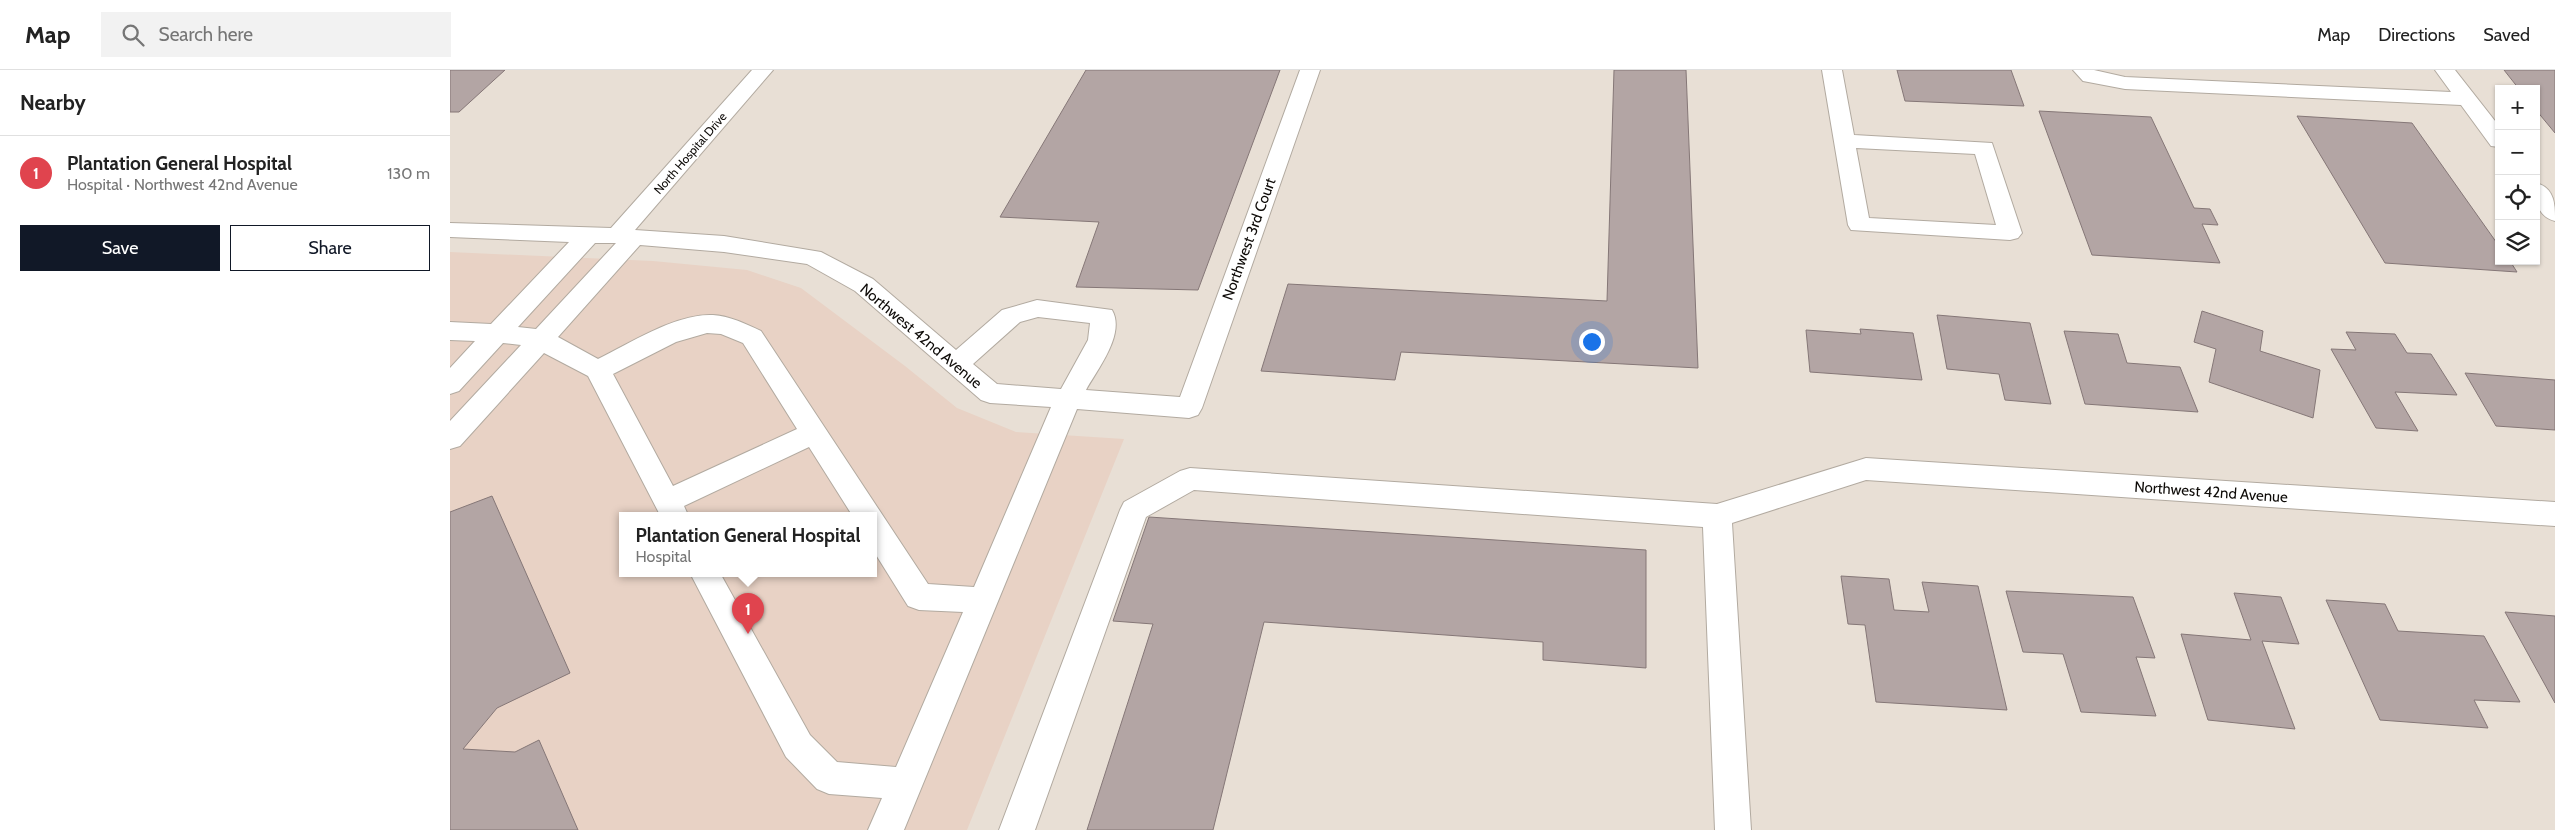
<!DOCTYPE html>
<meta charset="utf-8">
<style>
:root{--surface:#fff;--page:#f2f2f2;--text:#222;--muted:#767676;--line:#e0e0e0;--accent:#111827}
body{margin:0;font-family:Cabin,sans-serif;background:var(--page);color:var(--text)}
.controls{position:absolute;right:15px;top:15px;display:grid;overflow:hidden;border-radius:0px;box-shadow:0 1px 4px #0004}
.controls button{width:45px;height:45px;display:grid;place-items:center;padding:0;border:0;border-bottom:1px solid var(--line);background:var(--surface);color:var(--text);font:25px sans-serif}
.you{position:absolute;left:1141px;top:271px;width:18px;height:18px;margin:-12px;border:4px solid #fff;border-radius:50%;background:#1a73e8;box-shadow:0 0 0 8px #1a73e833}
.badge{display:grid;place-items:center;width:32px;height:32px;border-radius:50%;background:var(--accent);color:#fff;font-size:16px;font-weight:700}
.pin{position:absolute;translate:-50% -41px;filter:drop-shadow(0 1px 2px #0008)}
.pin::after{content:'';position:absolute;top:26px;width:18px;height:15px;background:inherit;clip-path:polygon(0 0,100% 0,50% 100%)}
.popup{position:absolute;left:169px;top:442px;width:258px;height:65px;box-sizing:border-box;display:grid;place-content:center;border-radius:0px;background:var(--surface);filter:drop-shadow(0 1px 4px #0005);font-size:16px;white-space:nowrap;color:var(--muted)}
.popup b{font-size:19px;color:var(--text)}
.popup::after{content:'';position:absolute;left:50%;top:100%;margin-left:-10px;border:10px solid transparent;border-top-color:var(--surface)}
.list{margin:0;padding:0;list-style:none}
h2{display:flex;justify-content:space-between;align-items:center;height:65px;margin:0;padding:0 20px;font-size:21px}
h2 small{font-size:16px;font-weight:400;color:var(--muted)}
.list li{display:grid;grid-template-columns:32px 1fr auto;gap:15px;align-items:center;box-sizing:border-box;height:75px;padding:0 20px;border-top:1px solid var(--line)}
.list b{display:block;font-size:19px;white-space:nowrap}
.list p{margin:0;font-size:16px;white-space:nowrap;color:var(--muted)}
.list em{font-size:16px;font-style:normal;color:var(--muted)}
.actions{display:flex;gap:10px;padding:15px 20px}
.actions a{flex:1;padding:11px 0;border:1px solid var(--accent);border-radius:0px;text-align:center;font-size:18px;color:var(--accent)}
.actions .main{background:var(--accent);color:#fff}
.icon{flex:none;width:28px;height:28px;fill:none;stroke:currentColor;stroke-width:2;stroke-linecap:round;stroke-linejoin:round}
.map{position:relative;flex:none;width:2105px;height:760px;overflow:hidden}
header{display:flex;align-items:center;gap:30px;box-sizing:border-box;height:70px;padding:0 25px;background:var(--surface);border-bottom:1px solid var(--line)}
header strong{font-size:24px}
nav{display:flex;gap:28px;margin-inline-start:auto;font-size:18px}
.search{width:350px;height:45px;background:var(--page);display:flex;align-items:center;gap:12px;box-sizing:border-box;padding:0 18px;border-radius:0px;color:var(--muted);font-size:19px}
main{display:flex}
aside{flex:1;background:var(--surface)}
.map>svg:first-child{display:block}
.medical{fill:#e8d2c5;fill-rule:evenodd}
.building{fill:#b3a5a4;stroke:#857777}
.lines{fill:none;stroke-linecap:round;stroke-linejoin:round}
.minor-casing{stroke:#b2aaa0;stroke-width:2}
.minor{fill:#fff;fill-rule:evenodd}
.labels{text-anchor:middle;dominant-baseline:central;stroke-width:4;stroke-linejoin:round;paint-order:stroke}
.far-street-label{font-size:12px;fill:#0e0b08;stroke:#fff}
.street-label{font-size:15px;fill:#0e0b08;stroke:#fff}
</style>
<header>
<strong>Map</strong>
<div class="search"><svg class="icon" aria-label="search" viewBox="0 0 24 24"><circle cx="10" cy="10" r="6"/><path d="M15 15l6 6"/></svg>Search here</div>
<nav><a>Map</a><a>Directions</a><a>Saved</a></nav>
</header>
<main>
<aside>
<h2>Nearby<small></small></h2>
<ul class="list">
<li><span class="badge" style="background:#e0444e">1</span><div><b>Plantation General Hospital</b><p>Hospital · Northwest 42nd Avenue</p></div><em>130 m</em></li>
</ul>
<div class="actions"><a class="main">Save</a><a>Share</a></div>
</aside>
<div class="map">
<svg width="2105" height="760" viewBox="0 0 2105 760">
<rect width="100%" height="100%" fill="#e8dfd5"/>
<!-- medical -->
<path class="medical" d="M0,182L203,191L297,200L351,218L455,296L507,338L566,362L674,369L517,760H0ZM173,445H423V503H173Z"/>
<!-- building -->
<g class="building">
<polygon points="0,0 55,0 9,42 0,42"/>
<polygon points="636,0 830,0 748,220 626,217 649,152 550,147"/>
<polygon points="1164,0 1236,0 1248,298 951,282 945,310 811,301 838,214 1157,231"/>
<polygon points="1447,0 1561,0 1574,36 1455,31"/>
<polygon points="2054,0 2105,0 2105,63 2086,40 2086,19 2069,19"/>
<polygon points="1589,41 1701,47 1744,138 1760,139 1768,155 1752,154 1770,193 1642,185"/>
<polygon points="1847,46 1962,53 2049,176 2049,191 2060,191 2067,202 1935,193"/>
<polygon points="1752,241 1813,261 1810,281 1870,300 1863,348 1759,312 1766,279 1744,272"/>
<polygon points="1487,245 1580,253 1601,334 1555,330 1549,304 1497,299"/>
<polygon points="1410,259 1463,263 1472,310 1360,302 1356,260 1411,264"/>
<polygon points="1614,261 1668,264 1677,293 1730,297 1748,342 1635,334"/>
<polygon points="1896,262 1945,264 1957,283 1981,284 2007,325 1945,322 1968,361 1926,358 1881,279 1906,280"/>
<polygon points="2015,303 2105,310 2105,360 2046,356"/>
<polygon points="42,426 120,603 47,638 13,679 65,682 89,670 128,760 0,760 0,442"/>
<polygon points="699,447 1196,480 1196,598 1093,590 1093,572 814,552 763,760 637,760 703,554 663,551"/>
<polygon points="1391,506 1439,509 1444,540 1479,542 1472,512 1528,516 1557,640 1426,632 1415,555 1398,554"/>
<polygon points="1556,521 1683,527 1705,588 1686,587 1706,646 1631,642 1613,584 1573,582"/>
<polygon points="1784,523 1831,527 1849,574 1812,571 1845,659 1758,650 1731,564 1801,570"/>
<polygon points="1876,530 1935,534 1948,561 2034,566 2070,632 2024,630 2038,658 1930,650"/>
<polygon points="2055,542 2105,546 2105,633"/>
</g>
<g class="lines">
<!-- minor casing -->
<g class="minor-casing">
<g id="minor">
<path d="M302,0H323L185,160L274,166L371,182L423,209L506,280L552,240L587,230L662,240C676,264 647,300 636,320L730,327L850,0H870L752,338L748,345L739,348L627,339L454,760H418L432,728L379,724L367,719L336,687L240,503H270L360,665L387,692L446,697L513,542L469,540L458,536L423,480V445H402L359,377L234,436L238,445H210L138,306L94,283L10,376L0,379V351L71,275L53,273L9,321L0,324V298L25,271L0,270V252L41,254L119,172L0,167V153L161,158ZM145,173H166L86,259L68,257ZM190,175L274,182L357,194L405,221L531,330L540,333L601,337L524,517L478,514L311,261C296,254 280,246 263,245C227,243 180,273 148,289L108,267ZM588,247L640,253L638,270L611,319L547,314L523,294L570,252ZM257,263L271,264L293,273L347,359L223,416L163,304L226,272Z"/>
<path d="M1372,0H1392L1404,65L1542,73L1572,163L1568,168L1560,170L1401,160L1398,155ZM1406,78L1525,84L1546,155L1419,148Z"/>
<polygon points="1623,0 1644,0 1675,7 2001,22 1985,0 2005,0 2049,56 2049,77 2041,76 2011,35 1675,19 1633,11"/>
<path d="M2086,113C2105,118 2105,135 2105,151C2086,146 2086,130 2086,113Z"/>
<polygon points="1416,388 2105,432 2105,456 1416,410 1282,453 1301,760 1265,760 1253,457 744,420 696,447 585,760 549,760 670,440 674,432 730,401 740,398 1267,434"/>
</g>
</g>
<!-- minor -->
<use href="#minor" class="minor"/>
</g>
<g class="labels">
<!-- far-street labels -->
<g class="far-street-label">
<text transform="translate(240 83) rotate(-49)">North Hospital Drive</text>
</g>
<!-- street labels -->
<g class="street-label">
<text transform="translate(799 169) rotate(-70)">Northwest 3rd Court</text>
<text transform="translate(471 266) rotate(40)">Northwest 42nd Avenue</text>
<text transform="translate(1761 422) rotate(4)">Northwest 42nd Avenue</text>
</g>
</g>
</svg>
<div class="controls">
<button>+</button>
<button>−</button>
<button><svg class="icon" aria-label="locate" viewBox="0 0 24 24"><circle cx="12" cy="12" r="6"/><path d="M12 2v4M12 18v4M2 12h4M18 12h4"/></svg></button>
<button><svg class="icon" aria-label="layers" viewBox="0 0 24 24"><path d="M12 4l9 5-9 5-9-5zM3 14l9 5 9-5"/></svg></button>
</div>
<div class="you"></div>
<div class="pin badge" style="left:298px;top:564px;background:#e0444e">1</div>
<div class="popup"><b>Plantation General Hospital</b>Hospital</div>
</div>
</main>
